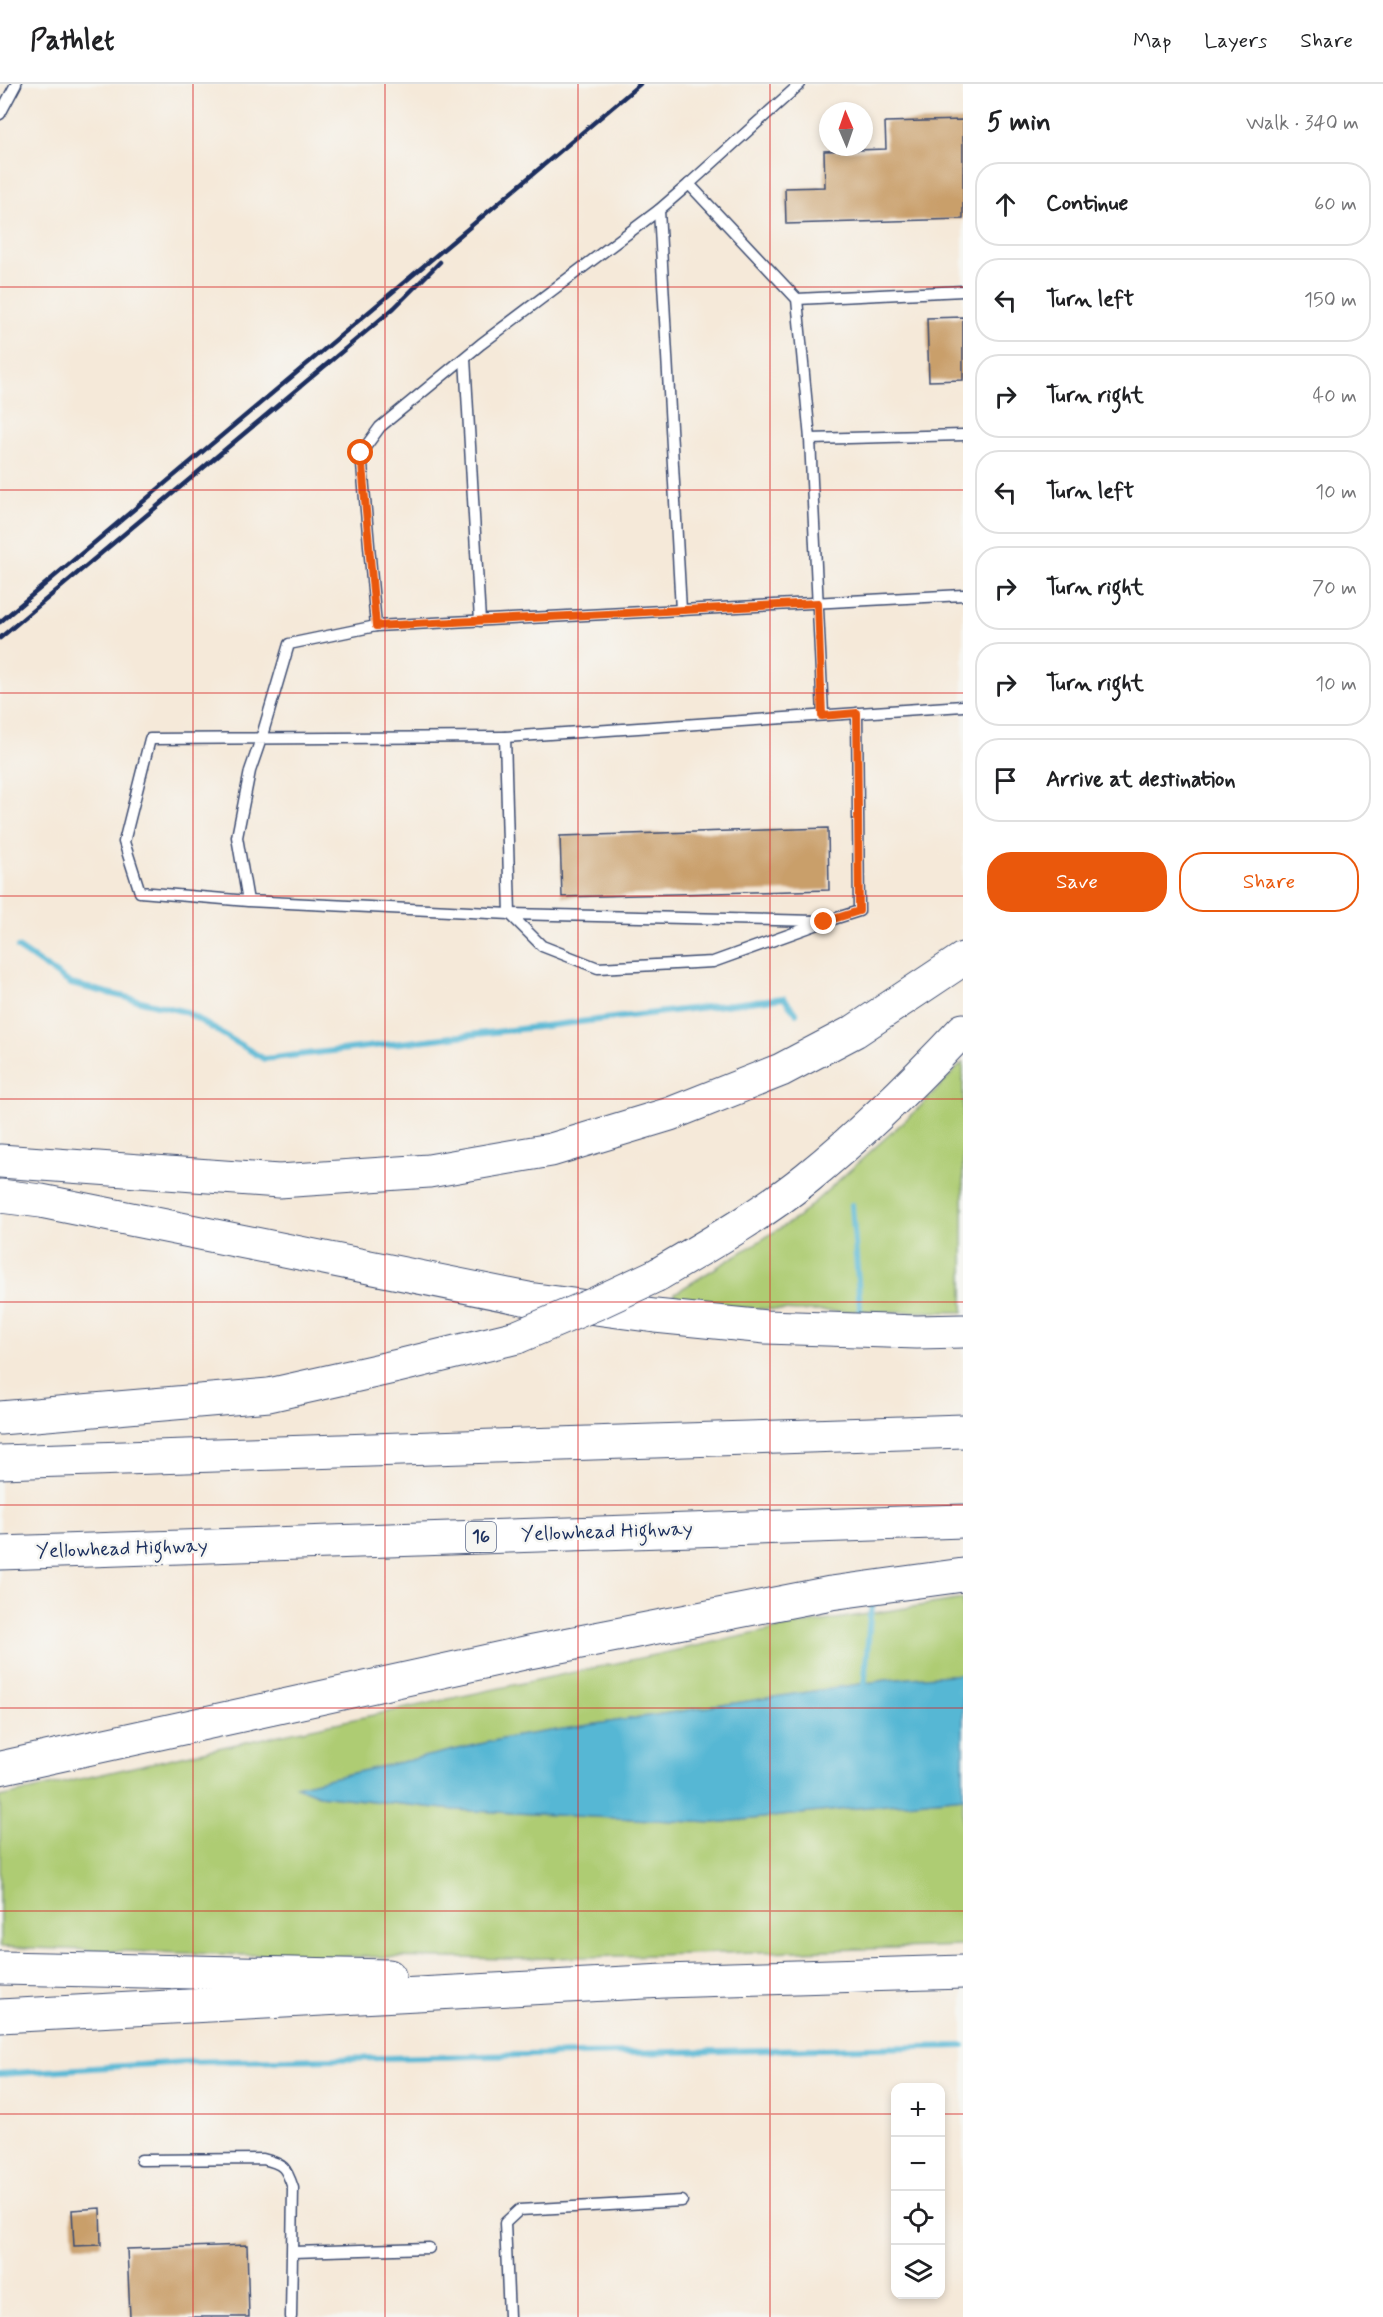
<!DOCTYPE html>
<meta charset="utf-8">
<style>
:root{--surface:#fff;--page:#f6f6f6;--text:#202124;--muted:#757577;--line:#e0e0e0;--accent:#ea580c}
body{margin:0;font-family:Mynerve,sans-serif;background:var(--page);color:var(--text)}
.controls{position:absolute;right:18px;bottom:18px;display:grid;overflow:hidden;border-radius:12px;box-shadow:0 3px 9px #0003}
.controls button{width:54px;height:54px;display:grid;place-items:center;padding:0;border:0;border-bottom:2px solid var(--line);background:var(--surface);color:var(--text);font:30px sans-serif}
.compass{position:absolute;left:819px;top:18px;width:54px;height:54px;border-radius:50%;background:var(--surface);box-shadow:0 3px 9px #0003;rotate:358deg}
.stop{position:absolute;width:18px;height:18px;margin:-14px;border:4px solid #ea580c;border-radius:50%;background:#fff}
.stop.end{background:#ea580c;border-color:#fff;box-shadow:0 2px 6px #0008}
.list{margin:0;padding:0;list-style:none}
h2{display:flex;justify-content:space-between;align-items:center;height:78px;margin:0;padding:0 24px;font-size:26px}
h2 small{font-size:20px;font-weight:400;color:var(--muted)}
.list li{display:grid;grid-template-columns:39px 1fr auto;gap:18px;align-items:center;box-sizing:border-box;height:84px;margin:0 12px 12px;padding:0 12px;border:2px solid var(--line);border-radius:24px}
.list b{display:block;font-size:22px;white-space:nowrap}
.list em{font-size:20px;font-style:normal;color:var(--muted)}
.actions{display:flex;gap:12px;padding:18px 24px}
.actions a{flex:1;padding:14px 0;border:2px solid var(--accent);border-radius:24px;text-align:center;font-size:21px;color:var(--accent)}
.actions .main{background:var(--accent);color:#fff}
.icon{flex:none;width:33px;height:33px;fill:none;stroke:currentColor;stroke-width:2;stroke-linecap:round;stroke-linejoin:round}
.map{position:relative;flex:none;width:963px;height:2233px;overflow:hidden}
header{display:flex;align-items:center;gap:36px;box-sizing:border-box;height:84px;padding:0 30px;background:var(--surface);border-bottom:2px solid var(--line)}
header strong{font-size:28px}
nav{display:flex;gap:33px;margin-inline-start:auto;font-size:21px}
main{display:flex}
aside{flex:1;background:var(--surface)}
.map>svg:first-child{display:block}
.green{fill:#aecc73;stroke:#647e68;stroke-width:1.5}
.water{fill:#56b7d4;stroke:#387399;stroke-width:1.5}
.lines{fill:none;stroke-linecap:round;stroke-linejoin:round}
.stream{stroke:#56b7d4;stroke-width:6}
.building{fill:#c99f6a}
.service-casing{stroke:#3c4b70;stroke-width:13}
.motorway-casing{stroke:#3c4b70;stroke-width:35}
.service{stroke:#fff;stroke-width:10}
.motorway{stroke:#fff;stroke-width:33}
.rail{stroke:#1b2f5e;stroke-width:4.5}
.motorway-bridge-casing{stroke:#3c4b70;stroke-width:35;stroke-linecap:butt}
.motorway-bridge{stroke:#fff;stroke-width:33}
.route{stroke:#ea580c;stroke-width:8}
.grid{fill:none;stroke:#d62828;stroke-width:1.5;stroke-opacity:0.55}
.labels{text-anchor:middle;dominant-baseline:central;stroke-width:5;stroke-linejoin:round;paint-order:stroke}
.shield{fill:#f6f6f2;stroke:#5d6b8a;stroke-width:1.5}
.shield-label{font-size:18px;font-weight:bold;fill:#1b2f5e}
.street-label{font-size:20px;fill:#1b2f5e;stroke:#f6f6f2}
</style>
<header>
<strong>Pathlet</strong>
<nav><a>Map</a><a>Layers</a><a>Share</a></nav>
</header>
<main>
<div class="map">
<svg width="963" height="2233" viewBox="0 0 963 2233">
<rect width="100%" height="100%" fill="#f6f6f2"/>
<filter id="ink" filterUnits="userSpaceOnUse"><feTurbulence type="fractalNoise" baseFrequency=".0167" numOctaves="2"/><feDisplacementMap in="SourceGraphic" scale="12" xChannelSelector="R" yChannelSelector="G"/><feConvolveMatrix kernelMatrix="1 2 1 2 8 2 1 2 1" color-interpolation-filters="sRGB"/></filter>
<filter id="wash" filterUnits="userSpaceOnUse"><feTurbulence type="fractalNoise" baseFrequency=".008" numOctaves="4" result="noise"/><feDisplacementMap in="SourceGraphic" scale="24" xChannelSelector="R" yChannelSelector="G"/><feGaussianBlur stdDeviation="1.35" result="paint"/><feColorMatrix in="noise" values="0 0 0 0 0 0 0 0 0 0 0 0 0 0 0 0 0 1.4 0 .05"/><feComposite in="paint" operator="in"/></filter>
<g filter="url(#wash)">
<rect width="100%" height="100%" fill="#f5e9d9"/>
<!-- green -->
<g class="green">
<polygon points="963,978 963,1228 797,1227 672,1219 675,1209 797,1134 923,1020"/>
<polygon points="963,1515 963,1590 886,1596 511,1653 297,1702 319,1711 455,1726 714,1739 963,1713 963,1862 519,1875 245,1871 0,1863 0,1713 218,1664 786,1543"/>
</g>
<!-- water -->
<polygon class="water" points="963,1590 963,1713 714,1739 455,1726 319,1711 296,1702 511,1653 886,1596"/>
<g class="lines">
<!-- stream -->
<g class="stream">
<polyline points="18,864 71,900 186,928 264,975 784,914 796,929"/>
<polyline points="852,1121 861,1237"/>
<polyline points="864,1605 870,1532 873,1520"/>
<polyline points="0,1990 185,1978 963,1962"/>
</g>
</g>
<g id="blocks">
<!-- building -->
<g class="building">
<polygon points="963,36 963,135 786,140 785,104 825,103 824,67 886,65 885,38"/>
<polygon points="963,233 963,296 929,297 927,234"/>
<polygon points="828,744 829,806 562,813 560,752"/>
<polygon points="100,2124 101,2161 74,2162 72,2126"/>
<polygon points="247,2161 249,2233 130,2233 127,2165"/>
</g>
</g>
</g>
<g filter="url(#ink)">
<use href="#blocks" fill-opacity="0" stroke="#3c4b70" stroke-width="1.5"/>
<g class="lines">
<!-- service casing -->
<g class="service-casing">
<g id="service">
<polyline points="800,0 689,100 797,215 810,355 963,351"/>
<polyline points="0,30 16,0"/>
<polyline points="659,126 681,526"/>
<polyline points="797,215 963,207"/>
<polyline points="465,274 480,537"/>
<polyline points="810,355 823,631"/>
<polyline points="376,542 963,511"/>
<polyline points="505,653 963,622"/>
<polyline points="248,817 140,808 124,758 150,655 505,653 510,830 248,817 237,753 250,687 261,655 289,560 376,542 361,369 380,343 481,260 659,126 689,100"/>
<polyline points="510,830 542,862 598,884 713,878 824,838 859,827 857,629"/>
<polyline points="510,830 816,837"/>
<path d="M141,2076L263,2075C284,2080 286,2083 293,2104L291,2233"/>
<polyline points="293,2168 429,2164"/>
<polyline points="509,2233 505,2139 519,2126 682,2117"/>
</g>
</g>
<!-- motorway casing -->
<g class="motorway-casing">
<g id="motorway">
<polyline points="0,1077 279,1097 429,1087 551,1066 670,1030 781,986 855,947 963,875"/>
<polyline points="0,1112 41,1117 528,1215 655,1232 766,1243 917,1248 963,1247"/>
<path d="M657,1191C708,1161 761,1131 807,1094C863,1049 914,998 963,946"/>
<polyline points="0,1334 269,1311 398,1282 517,1253"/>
<polyline points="0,1378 963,1347"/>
<polyline points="0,1469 963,1437"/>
<polyline points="0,1684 529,1568 831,1509 963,1491"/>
<polyline points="0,1884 389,1892"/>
<polyline points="0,1932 664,1897 963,1888"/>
</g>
</g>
<!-- service -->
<use href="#service" class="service"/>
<!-- motorway -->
<use href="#motorway" class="motorway"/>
<!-- rail -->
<g class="rail">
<polyline points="0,538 640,0"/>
<polyline points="0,554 394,224 440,178"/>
</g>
<!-- motorway-bridge casing -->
<g class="motorway-bridge-casing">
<polyline id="motorway-bridge" points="517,1253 597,1219 657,1191"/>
</g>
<!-- motorway-bridge -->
<use href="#motorway-bridge" class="motorway-bridge"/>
</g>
</g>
<g class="lines" filter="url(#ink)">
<!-- route -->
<polyline class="route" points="361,369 376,542 818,519 822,632 857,629 859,827 824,838"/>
</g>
<!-- grid -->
<path class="grid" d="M193,0V2233M385,0V2233M578,0V2233M770,0V2233M0,203H963M0,406H963M0,609H963M0,812H963M0,1015H963M0,1218H963M0,1421H963M0,1624H963M0,1827H963M0,2030H896M940,2030H963"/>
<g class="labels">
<!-- shield labels -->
<rect class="shield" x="466" y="1438" width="30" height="30" rx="4.5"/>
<g class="shield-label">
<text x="481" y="1453">16</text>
</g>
<!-- street labels -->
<g class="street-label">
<text transform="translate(607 1448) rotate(-2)">Yellowhead Highway</text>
<text transform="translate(122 1465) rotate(-2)">Yellowhead Highway</text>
</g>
</g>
</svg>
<div class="controls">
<button>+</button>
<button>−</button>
<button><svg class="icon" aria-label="locate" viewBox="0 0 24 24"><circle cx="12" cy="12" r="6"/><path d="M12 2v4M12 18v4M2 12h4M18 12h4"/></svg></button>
<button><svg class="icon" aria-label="layers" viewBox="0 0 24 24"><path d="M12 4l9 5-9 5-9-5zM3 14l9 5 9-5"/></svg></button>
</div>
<svg class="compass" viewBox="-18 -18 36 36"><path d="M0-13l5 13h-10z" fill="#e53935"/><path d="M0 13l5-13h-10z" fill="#757577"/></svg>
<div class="stop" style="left:361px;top:369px"></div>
<div class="stop end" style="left:824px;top:838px"></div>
</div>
<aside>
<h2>5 min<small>Walk · 340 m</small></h2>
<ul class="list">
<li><svg class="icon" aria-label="ahead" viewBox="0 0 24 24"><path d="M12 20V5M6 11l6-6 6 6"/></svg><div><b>Continue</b></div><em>60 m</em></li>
<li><svg class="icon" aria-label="left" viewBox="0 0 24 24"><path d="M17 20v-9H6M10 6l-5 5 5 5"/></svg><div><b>Turn left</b></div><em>150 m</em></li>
<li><svg class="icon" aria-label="right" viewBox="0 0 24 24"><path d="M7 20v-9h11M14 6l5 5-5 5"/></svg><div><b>Turn right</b></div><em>40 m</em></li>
<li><svg class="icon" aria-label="left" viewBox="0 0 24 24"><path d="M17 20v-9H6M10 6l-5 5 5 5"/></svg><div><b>Turn left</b></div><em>10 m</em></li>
<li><svg class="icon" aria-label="right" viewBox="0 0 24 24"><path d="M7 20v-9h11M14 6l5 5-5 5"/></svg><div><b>Turn right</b></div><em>70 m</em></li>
<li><svg class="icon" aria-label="right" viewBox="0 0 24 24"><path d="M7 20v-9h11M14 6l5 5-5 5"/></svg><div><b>Turn right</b></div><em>10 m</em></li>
<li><svg class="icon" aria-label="arrive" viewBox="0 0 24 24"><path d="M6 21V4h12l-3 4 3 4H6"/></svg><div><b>Arrive at destination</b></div></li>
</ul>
<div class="actions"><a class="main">Save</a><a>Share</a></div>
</aside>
</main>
